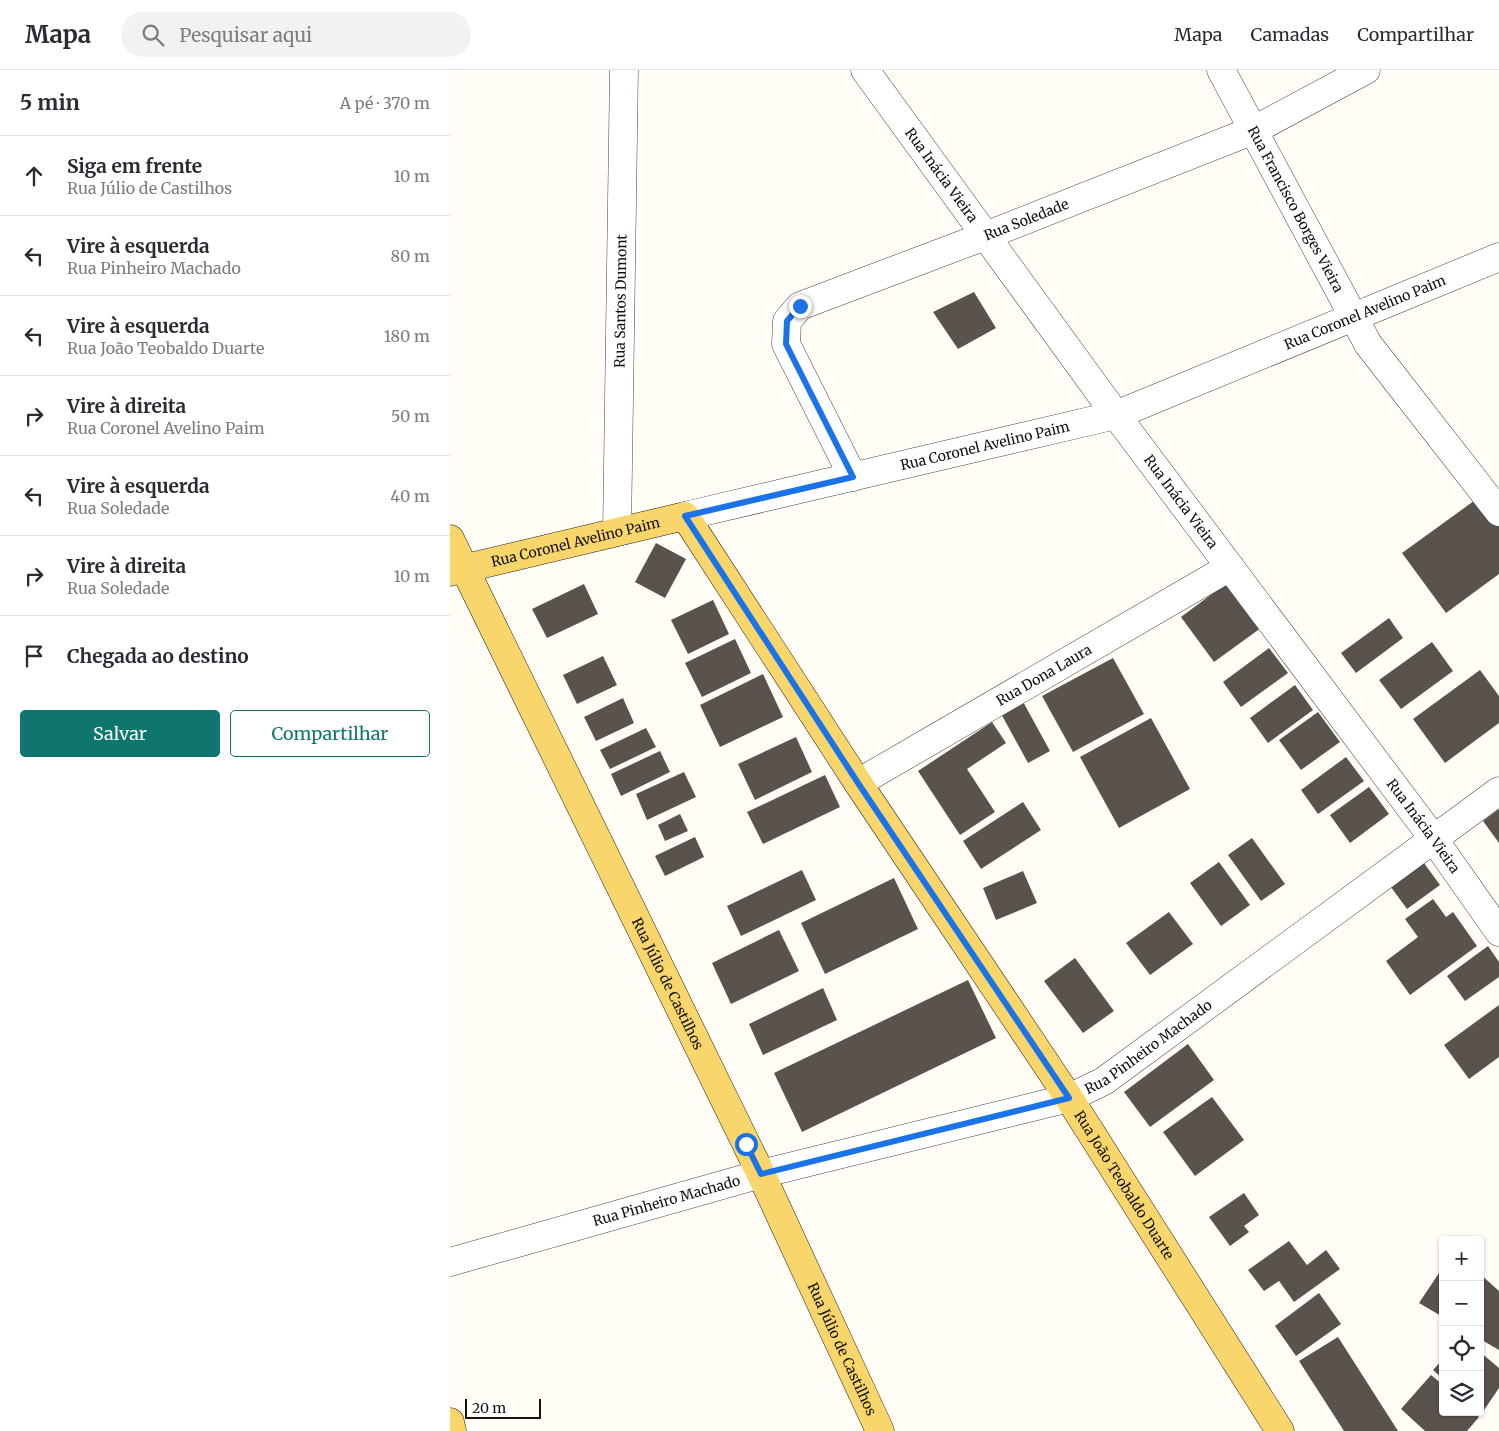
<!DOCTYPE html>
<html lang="pt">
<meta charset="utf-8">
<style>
:root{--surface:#fff;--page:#f2f2f3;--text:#2b2b33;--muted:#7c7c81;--line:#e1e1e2;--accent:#0f766e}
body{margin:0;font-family:Merriweather,serif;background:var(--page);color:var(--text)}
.controls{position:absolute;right:15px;bottom:15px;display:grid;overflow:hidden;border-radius:5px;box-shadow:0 1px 4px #0004}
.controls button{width:45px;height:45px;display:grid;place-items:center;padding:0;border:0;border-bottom:1px solid var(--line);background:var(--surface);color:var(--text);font:25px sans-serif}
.scale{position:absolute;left:15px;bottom:12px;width:76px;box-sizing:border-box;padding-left:5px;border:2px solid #111;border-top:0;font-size:14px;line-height:18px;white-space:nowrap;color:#111;-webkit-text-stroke:4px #fff;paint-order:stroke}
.stop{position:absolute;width:15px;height:15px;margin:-11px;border:4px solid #1a73e8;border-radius:50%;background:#fff}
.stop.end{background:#1a73e8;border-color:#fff;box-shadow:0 1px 5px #0008}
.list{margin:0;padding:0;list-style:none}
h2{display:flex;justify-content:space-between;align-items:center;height:65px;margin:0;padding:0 20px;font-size:21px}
h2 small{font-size:16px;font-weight:400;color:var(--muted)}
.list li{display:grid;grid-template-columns:32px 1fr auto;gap:15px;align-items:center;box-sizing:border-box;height:80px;padding:0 20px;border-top:1px solid var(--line)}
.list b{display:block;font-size:19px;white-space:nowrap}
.list p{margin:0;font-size:16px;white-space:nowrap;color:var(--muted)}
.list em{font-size:16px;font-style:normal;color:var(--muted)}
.actions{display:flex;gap:10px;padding:15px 20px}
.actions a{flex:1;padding:11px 0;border:1px solid var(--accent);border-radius:5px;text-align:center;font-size:18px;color:var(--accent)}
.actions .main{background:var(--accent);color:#fff}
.icon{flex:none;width:28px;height:28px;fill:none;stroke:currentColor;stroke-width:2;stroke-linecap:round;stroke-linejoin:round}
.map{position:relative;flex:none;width:1049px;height:1361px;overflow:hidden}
header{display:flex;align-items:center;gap:30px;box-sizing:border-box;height:70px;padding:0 25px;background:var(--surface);border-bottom:1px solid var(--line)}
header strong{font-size:24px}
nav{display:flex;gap:28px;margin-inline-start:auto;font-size:18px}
.search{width:350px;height:45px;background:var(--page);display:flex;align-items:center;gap:12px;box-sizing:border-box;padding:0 18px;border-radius:28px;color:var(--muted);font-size:19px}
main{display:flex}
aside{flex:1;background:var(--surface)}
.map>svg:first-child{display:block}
.building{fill:#5a524d}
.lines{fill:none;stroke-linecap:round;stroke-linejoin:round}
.minor-casing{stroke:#444;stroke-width:29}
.major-casing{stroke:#222;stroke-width:29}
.minor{stroke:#fff;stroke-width:28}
.major{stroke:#f9d66b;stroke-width:28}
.route{stroke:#1a73e8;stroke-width:6}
.labels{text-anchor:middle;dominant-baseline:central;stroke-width:5;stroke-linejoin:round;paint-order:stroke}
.street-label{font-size:14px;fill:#111;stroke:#fff}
</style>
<header>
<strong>Mapa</strong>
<div class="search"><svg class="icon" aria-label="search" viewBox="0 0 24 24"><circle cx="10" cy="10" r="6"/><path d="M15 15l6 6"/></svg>Pesquisar aqui</div>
<nav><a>Mapa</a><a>Camadas</a><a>Compartilhar</a></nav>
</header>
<main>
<aside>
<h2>5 min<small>A pé · 370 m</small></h2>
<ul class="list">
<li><svg class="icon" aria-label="ahead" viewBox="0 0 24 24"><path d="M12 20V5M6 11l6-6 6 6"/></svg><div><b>Siga em frente</b><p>Rua Júlio de Castilhos</p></div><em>10 m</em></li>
<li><svg class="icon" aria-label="left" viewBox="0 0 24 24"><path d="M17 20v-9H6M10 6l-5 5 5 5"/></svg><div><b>Vire à esquerda</b><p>Rua Pinheiro Machado</p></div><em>80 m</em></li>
<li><svg class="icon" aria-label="left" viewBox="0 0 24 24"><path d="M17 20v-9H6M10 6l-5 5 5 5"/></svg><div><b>Vire à esquerda</b><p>Rua João Teobaldo Duarte</p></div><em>180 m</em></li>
<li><svg class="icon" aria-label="right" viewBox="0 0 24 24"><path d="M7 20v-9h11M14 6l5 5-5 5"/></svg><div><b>Vire à direita</b><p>Rua Coronel Avelino Paim</p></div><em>50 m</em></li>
<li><svg class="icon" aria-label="left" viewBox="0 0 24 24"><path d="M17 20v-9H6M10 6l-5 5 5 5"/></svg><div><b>Vire à esquerda</b><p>Rua Soledade</p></div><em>40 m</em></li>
<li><svg class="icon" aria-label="right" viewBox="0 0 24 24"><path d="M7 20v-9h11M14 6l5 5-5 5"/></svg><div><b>Vire à direita</b><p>Rua Soledade</p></div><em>10 m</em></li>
<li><svg class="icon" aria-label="arrive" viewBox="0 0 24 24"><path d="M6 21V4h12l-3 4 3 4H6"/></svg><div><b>Chegada ao destino</b></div></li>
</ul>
<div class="actions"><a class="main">Salvar</a><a>Compartilhar</a></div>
</aside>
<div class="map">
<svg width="1049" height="1361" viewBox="0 0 1049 1361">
<rect width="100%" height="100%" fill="#fffdf5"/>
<!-- building -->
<g class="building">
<polygon points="524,222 546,258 508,279 483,242"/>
<polygon points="1028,428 1049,457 1049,504 996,543 952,483"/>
<polygon points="206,473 236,489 215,528 185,512"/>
<polygon points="782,509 815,555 764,592 731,547"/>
<polygon points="134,514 148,544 97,568 82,539"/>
<polygon points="263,530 279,564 238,584 221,550"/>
<polygon points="939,548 953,568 906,603 891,583"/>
<polygon points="285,569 301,603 252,627 235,593"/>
<polygon points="982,572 1003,601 951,639 929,610"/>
<polygon points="819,578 838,603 791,637 773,612"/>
<polygon points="153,586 167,615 127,634 113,605"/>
<polygon points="663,588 694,644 623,682 592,626"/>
<polygon points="1030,600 1049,626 1049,653 995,693 963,649"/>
<polygon points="313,604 333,647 270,677 250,635"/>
<polygon points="845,615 863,640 818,673 800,648"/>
<polygon points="173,628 184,653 146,671 134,647"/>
<polygon points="571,628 600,681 578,693 549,640"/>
<polygon points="868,642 890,672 851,700 829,670"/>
<polygon points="701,648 740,719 669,758 630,687"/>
<polygon points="542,652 556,673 517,699 545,742 510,765 468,701"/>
<polygon points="196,658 206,677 160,699 150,680"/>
<polygon points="346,667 362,702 305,730 288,694"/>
<polygon points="210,681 220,702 171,726 161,704"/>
<polygon points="896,687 914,711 868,744 851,720"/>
<polygon points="234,702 246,727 197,750 186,724"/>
<polygon points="375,705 390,737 313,774 297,742"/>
<polygon points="919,717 939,744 900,773 880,745"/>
<polygon points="573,732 591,760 531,799 513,771"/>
<polygon points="1049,739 1049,773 1033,751"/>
<polygon points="230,744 238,761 215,771 208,755"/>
<polygon points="245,767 254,787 215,806 205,786"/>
<polygon points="802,768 835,814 811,831 778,785"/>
<polygon points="971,789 990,815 957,839 938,813"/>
<polygon points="769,792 800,835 771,856 740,813"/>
<polygon points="352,800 366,830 291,866 277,836"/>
<polygon points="573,801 587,833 546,850 533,818"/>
<polygon points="444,808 468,859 375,904 351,853"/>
<polygon points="983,829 996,847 1003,842 1027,876 960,925 936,891 968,867 955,849"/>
<polygon points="719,842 743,874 700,905 676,873"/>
<polygon points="329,860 349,901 281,934 262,893"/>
<polygon points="1038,876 1049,892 1049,907 1015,931 997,906"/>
<polygon points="625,888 664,941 633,963 594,911"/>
<polygon points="518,910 546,968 352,1062 324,1003"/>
<polygon points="373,918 387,950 313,985 299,954"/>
<polygon points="1049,935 1049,987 1019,1009 994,975"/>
<polygon points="738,974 764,1010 700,1057 674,1022"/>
<polygon points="762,1027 794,1070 745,1106 713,1062"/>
<polygon points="794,1123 809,1145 794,1156 799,1162 780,1176 759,1147"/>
<polygon points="839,1171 857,1195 876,1180 890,1199 844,1232 829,1211 814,1221 798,1200"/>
<polygon points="993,1197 993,1247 969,1233"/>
<polygon points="1030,1204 1049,1221 1049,1280 1030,1269"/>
<polygon points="869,1223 891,1254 846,1286 825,1256"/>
<polygon points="888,1267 948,1361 894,1361 849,1291"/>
<polygon points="1030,1282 1049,1298 1049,1318 1032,1343 1030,1342"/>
<polygon points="993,1289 993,1309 983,1300"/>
<polygon points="981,1305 993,1315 993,1342 1024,1342 1029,1347 1017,1361 975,1361 951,1339"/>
</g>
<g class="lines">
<!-- minor casing -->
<g class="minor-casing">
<g id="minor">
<path id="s1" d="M415,0L666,345L983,768L1049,862"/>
<path id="s2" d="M771,0L918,274L1049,442"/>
<path id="s3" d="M403,407L336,274L337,251L350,236L535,166L804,60L916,0"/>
<path id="s4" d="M235,446L666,345L1049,187"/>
<path id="s5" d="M167,462L174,0"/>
<path id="s6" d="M408,713L780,497"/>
<path id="s7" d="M0,1192L311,1104L619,1028L654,1011L1049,721"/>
</g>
</g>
<!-- major casing -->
<g class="major-casing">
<g id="major">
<path id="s8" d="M0,469L311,1104L430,1361"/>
<path id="s9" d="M0,502L235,446L408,713L619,1028L830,1361"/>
<polyline points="0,1352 2,1361"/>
</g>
</g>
<!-- minor -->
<use href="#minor" class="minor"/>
<!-- major -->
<use href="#major" class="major"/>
</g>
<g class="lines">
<!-- route -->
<polyline class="route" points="296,1074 311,1104 619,1028 408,713 235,446 403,407 336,274 337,251 350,236"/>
</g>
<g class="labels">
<!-- street labels -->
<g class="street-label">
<text stroke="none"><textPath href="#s1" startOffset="130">Rua Inácia Vieira</textPath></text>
<text stroke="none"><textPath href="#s2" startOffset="158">Rua Francisco Borges Vieira</textPath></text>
<text stroke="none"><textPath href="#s3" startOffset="434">Rua Soledade</textPath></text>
<text stroke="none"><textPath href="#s5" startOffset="231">Rua Santos Dumont</textPath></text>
<text stroke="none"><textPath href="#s4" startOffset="712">Rua Coronel Avelino Paim</textPath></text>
<text stroke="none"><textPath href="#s4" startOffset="308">Rua Coronel Avelino Paim</textPath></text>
<text stroke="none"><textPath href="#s1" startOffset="535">Rua Inácia Vieira</textPath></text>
<text stroke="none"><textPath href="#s9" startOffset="129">Rua Coronel Avelino Paim</textPath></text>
<text stroke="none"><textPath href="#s6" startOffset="215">Rua Dona Laura</textPath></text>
<text stroke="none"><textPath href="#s1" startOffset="940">Rua Inácia Vieira</textPath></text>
<text stroke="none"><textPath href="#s8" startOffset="495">Rua Júlio de Castilhos</textPath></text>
<text stroke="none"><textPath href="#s7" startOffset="735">Rua Pinheiro Machado</textPath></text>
<text stroke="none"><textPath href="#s9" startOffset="1042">Rua João Teobaldo Duarte</textPath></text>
<text stroke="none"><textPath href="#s7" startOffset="225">Rua Pinheiro Machado</textPath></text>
<text stroke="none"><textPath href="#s8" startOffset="900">Rua Júlio de Castilhos</textPath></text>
</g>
</g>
</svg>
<div class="controls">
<button>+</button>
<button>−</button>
<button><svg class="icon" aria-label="locate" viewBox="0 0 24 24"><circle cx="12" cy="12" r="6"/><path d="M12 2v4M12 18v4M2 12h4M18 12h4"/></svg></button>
<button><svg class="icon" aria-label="layers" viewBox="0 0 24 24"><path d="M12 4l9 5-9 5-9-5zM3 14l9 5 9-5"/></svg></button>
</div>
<div class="scale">20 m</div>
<div class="stop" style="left:296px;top:1074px"></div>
<div class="stop end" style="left:350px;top:236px"></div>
</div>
</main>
